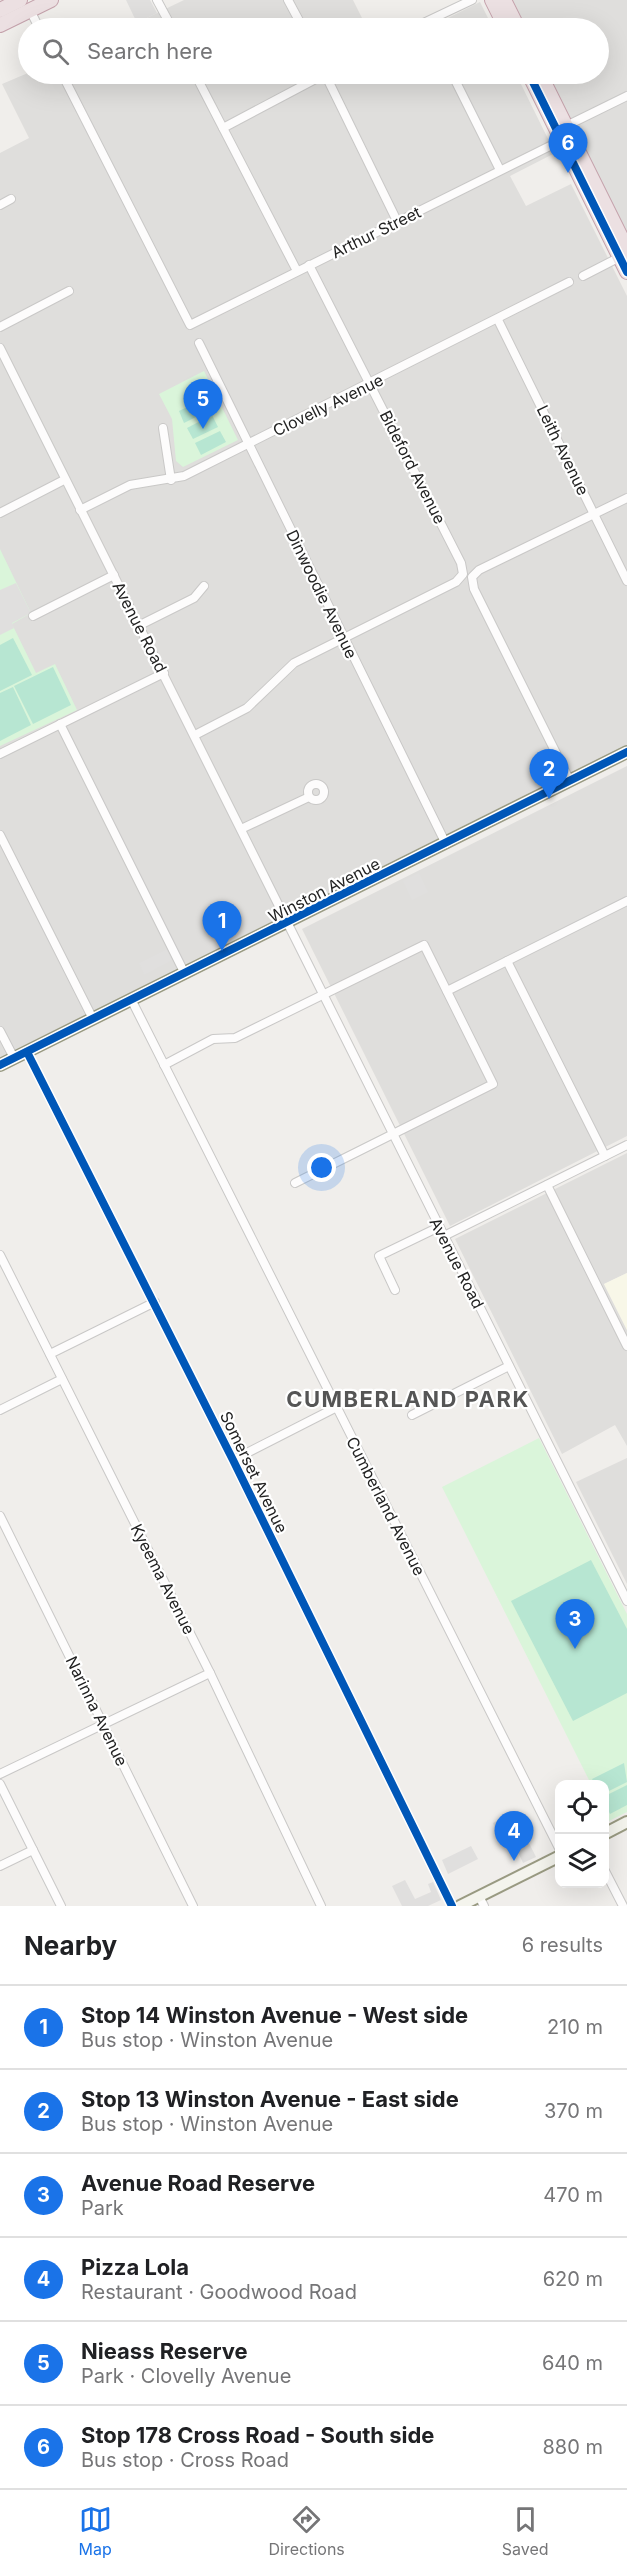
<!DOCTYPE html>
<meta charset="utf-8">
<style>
:root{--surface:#fff;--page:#f6f6f6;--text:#202124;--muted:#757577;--line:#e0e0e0;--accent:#1a73e8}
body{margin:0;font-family:Inter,sans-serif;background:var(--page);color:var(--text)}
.controls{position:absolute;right:18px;bottom:18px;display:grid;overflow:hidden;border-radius:12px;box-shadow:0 6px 24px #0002}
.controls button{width:54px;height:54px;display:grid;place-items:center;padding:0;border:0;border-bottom:2px solid var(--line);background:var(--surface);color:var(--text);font:30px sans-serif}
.you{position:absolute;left:322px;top:1168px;width:21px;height:21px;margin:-15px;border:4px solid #fff;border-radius:50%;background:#1a73e8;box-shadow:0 0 0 9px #1a73e833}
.badge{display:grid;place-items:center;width:39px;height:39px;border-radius:50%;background:var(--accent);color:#fff;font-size:20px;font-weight:700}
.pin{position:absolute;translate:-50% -50px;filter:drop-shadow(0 2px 3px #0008)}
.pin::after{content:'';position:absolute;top:32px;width:21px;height:18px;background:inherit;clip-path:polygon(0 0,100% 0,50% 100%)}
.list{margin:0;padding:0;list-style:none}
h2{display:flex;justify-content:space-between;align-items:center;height:78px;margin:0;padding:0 24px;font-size:26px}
h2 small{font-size:20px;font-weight:400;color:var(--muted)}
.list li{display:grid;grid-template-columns:39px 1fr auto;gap:18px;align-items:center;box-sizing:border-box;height:84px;padding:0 24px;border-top:2px solid var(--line)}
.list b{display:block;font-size:22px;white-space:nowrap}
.list p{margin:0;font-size:20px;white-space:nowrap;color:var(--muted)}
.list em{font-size:20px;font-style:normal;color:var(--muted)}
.icon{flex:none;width:33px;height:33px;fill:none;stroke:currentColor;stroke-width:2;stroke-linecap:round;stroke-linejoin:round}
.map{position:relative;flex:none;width:627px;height:1906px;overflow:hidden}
.search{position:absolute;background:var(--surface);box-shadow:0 6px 24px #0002;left:18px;right:18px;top:18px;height:66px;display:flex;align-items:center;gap:15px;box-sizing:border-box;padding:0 21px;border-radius:33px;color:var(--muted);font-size:22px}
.sheet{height:582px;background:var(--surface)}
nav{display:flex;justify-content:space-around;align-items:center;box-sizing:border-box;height:84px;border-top:2px solid var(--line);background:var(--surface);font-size:16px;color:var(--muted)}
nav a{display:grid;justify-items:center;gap:3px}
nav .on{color:var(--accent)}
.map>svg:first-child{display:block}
.residential{fill:#dfdedc}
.education{fill:#f8f7e8}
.park{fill:#daf5da}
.pitch{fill:#b7e6d2}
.parking{fill:#e0dfde}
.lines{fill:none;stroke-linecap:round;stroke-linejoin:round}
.street-casing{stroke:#c9c8c7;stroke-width:10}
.secondary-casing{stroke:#999a82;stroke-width:14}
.highway-casing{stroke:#c5a2ac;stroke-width:16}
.street{stroke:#fdfcfc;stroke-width:8}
.secondary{stroke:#f4f4ed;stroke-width:10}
.highway{stroke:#ece0e2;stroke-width:14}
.cycleway-casing{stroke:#fff;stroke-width:11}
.cycleway{stroke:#0057b8;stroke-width:8}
.labels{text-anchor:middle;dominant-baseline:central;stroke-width:4.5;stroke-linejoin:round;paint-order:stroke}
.street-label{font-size:16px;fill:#222;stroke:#fff}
.district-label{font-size:22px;font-weight:bold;letter-spacing:1.5px;fill:#555;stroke:#fff}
</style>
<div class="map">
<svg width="627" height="1906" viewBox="0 0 627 1906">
<rect width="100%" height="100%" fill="#f0eeeb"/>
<!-- residential -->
<g class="residential">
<polygon points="184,0 353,0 367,28 126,28"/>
<polygon points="511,0 627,0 627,234 547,74 598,74 598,28 525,28"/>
<polygon points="480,2 493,28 428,28"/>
<polygon points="28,73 53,74 58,82 76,74 516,74 555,153 510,176 526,206 571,184 627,296 627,749 0,1057 0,153 29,138 2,84"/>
<polygon points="627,766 627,1136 450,1226 302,929"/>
<polygon points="627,1153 627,1273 604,1284 627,1330 627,1446 615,1425 562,1454 455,1239"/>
<polygon points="627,1458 627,1584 576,1482"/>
</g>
<!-- education -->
<polygon class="education" points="627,1273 627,1330 604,1284"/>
<!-- park -->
<g class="park">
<polygon points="204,371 238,440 183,467 176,461 172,419 159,394"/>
<polygon points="0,549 31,613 12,624 36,673 55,664 77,710 0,746"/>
<polygon points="539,1438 627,1614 627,1812 609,1821 605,1812 604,1784 591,1784 442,1487"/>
</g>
<!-- pitch -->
<g class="pitch">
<polygon points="204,399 210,410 184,423 179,411"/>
<polygon points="212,415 218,427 193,439 187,428"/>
<polygon points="220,431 226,442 201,455 195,443"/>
<polygon points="13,638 32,675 0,691 0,645"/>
<polygon points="53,667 71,705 33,724 14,686"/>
<polygon points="13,687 31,725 0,741 0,693"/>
<polygon points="591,1560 627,1629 627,1693 573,1721 511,1601"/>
<polygon points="624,1763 627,1782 605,1793 604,1784 595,1784 592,1779"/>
<polygon points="627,1785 627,1805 610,1814 605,1804 605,1796"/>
</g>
<!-- parking -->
<g class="parking">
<polygon points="126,0 150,0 157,13 137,23"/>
<polygon points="16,583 31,613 12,623 14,628 0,635 0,590"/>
<polygon points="419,873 428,892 412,900 403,881"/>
<polygon points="167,949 172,960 144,975 139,963"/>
<polygon points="504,1817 514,1836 523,1831 536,1857 523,1863 514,1843 504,1847 493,1823"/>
<polygon points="471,1846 478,1859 448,1874 442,1860"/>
<polygon points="405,1880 415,1899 431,1892 428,1884 433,1882 441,1900 428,1906 402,1906 392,1886"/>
</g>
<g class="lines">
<!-- street casing -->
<g class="street-casing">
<g id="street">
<polyline points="157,0 172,28"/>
<polyline points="288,0 303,28"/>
<polyline points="30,10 39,28"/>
<polyline points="415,27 472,0"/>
<polyline points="62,74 190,325 562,140"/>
<polyline points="195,74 297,271"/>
<polyline points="325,74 397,221"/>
<polyline points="452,74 500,170"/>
<polyline points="566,126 627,96"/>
<polyline points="223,128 325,74"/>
<polyline points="0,205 11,199"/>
<polyline points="583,276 620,257"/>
<polyline points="498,320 627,581"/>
<polyline points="0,327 69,291"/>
<polyline points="199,343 446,844"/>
<polyline points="0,348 279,906"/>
<polyline points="163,428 171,480"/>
<polyline points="80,510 130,485 184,476 569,282"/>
<polyline points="0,513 64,480"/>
<polyline points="33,616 114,575"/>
<polyline points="140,625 194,598 204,586"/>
<polyline points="60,724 185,974"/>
<polyline points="195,735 247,708 294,663 456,582 463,574 461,563 309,265"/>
<polyline points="0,754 164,673"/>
<polyline points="570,781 474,589 472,577 479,570 627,498"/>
<circle cx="316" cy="792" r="8"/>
<polyline points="241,829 309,797"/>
<polyline points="0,835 93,1019"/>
<polyline points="288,924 627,1601"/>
<polyline points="507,961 605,1156"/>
<polyline points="447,991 627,901"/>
<polyline points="132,1001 560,1850"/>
<polyline points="0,1031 14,1058"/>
<polyline points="27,1052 233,1460 452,1906"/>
<polyline points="164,1065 213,1039 235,1038 424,945 493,1084 295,1183"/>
<polyline points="547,1185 627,1346"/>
<polyline points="444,1236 627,1145"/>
<polyline points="0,1255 210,1673 321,1906"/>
<polyline points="395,1290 379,1256 439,1227"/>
<polyline points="50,1354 155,1302"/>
<polyline points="0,1410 62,1379"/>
<polyline points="412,1415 509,1366"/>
<polyline points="233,1460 337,1407"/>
<polyline points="0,1516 193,1906"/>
<polyline points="0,1774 210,1673"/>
<polyline points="0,1784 61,1906"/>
<polyline points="0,1866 33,1850"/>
<polyline points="604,1869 623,1906"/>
<polyline points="479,1896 484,1906"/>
</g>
</g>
<!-- secondary casing -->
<g class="secondary-casing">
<g id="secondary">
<polyline points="0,1065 627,752"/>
<polyline points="604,1834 627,1822"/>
<polyline points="460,1906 560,1856"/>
</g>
</g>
<!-- highway casing -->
<g class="highway-casing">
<g id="highway">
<polyline points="492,0 506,28"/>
<polyline points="504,0 518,28"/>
<polyline points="0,10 20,0"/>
<polyline points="0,25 51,0"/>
<polyline points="529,74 627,272"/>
<polyline points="540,74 627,249"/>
</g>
</g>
<!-- street -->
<use href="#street" class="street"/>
<!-- secondary -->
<use href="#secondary" class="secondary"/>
<!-- highway -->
<use href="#highway" class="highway"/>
<!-- cycleway casing -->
<g class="cycleway-casing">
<g id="cycleway">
<polyline points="529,74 627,272"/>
<polyline points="27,1052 233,1460 452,1906"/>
<polyline points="0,1065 627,752"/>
</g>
</g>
<!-- cycleway -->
<use href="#cycleway" class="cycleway"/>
</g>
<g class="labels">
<!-- street labels -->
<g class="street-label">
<text transform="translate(376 232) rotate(-26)">Arthur Street</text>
<text transform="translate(328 405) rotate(-26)">Clovelly Avenue</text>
<text transform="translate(563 450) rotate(64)">Leith Avenue</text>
<text transform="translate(413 467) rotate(63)">Bideford Avenue</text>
<text transform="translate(322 594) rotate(64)">Dinwoodie Avenue</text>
<text transform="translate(140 627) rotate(63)">Avenue Road</text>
<text transform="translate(324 890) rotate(-27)">Winston Avenue</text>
<text transform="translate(457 1263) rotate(63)">Avenue Road</text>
<text transform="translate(254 1472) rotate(64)">Somerset Avenue</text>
<text transform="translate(386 1506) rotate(63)">Cumberland Avenue</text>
<text transform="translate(163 1579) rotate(63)">Kyeema Avenue</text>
<text transform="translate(97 1711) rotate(64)">Narinna Avenue</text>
</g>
<!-- district labels -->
<g class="district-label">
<text x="408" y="1399">CUMBERLAND PARK</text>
</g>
</g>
</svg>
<div class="controls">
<button><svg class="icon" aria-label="locate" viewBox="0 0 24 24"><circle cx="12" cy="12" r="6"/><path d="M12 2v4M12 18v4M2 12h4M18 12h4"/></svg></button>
<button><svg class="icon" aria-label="layers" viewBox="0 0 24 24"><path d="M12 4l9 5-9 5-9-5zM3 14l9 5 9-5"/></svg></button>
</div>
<div class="you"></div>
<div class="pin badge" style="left:222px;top:951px">1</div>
<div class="pin badge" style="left:549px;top:799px">2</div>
<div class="pin badge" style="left:575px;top:1649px">3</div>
<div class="pin badge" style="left:514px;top:1861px">4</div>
<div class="pin badge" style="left:203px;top:429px">5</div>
<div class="pin badge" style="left:568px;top:173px">6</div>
<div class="search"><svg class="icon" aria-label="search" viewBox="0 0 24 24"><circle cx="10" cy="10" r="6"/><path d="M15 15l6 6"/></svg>Search here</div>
</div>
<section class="sheet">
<h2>Nearby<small>6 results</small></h2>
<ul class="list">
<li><span class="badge">1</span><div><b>Stop 14 Winston Avenue - West side</b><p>Bus stop · Winston Avenue</p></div><em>210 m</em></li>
<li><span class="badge">2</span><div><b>Stop 13 Winston Avenue - East side</b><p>Bus stop · Winston Avenue</p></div><em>370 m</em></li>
<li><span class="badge">3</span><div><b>Avenue Road Reserve</b><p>Park</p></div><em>470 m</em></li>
<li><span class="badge">4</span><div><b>Pizza Lola</b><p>Restaurant · Goodwood Road</p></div><em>620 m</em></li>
<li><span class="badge">5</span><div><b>Nieass Reserve</b><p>Park · Clovelly Avenue</p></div><em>640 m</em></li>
<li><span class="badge">6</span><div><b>Stop 178 Cross Road - South side</b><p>Bus stop · Cross Road</p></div><em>880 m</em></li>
</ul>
</section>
<nav>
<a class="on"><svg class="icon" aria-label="map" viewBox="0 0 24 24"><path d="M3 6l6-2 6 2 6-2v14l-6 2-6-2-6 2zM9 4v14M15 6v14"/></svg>Map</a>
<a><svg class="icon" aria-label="directions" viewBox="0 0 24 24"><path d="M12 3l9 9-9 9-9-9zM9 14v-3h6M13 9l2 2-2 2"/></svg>Directions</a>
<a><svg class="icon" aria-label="saved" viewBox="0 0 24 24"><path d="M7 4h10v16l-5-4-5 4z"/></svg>Saved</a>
</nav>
